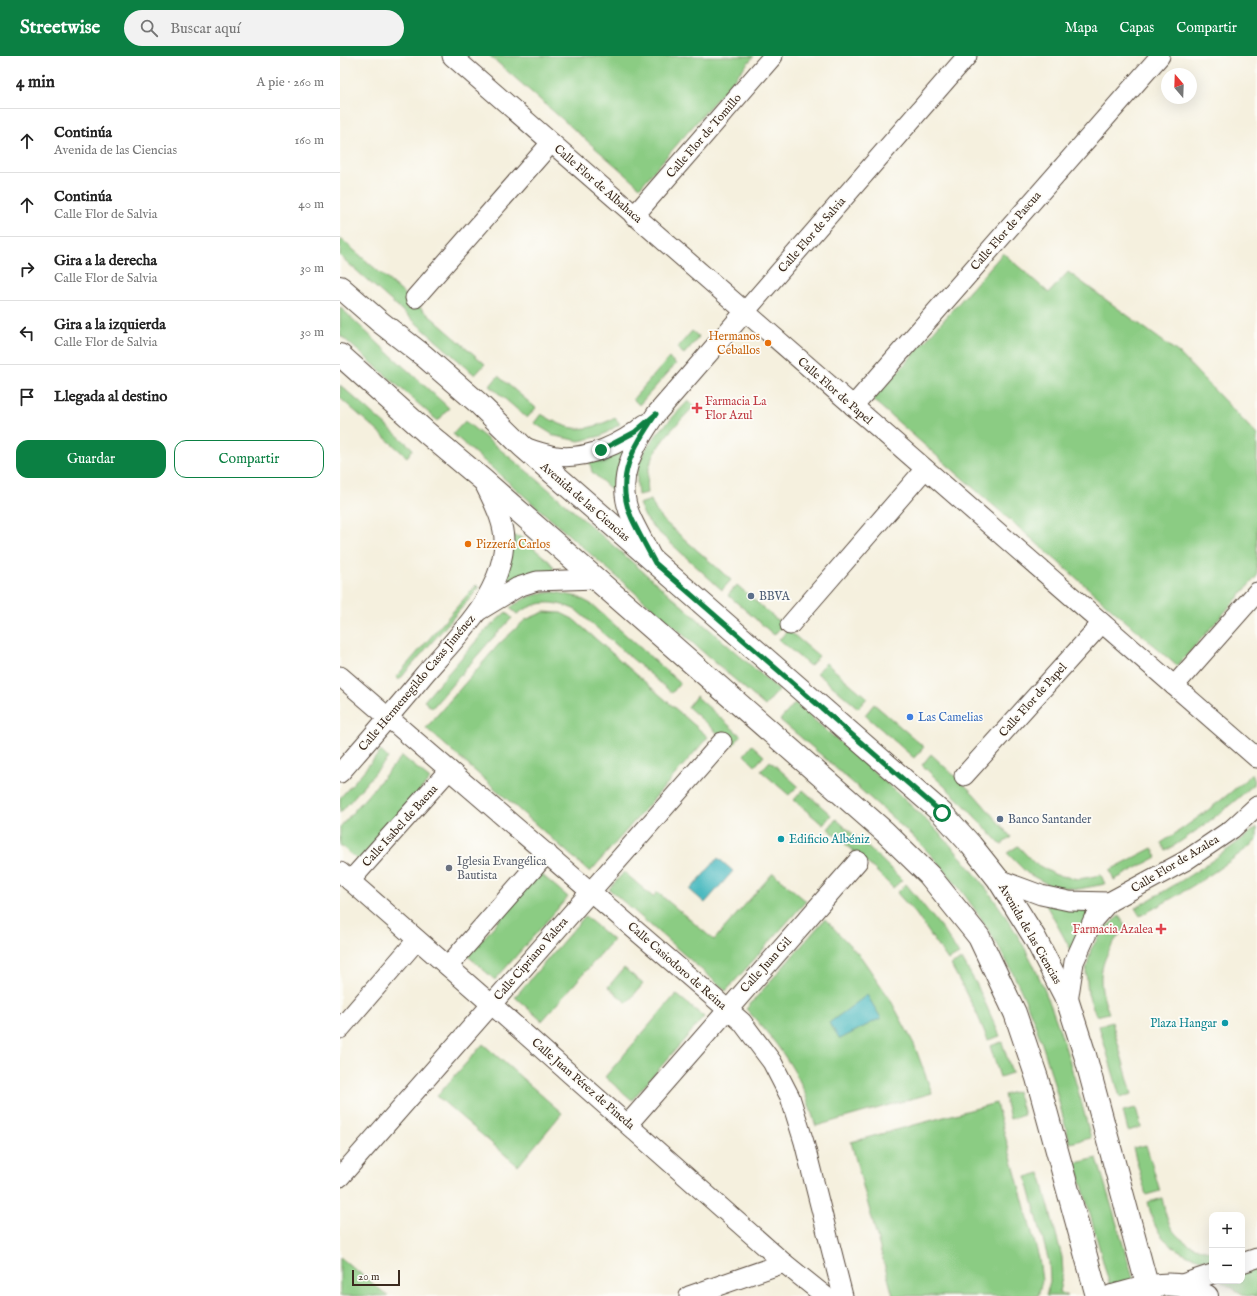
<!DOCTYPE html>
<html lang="es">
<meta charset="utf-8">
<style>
:root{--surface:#fff;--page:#f2f2f2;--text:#222;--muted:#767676;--line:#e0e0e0;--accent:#0b8043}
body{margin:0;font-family:"IM FELL English",serif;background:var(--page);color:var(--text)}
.controls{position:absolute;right:12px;bottom:12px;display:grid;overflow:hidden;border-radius:8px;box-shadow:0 4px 16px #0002}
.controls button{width:36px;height:36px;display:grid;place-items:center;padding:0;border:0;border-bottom:1px solid var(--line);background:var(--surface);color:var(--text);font:20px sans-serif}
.compass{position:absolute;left:821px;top:12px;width:36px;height:36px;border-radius:50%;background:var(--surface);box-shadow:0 4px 16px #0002;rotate:341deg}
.scale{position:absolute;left:12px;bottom:10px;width:48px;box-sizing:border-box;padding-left:4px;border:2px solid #3b2a1e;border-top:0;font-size:11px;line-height:14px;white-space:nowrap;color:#3b2a1e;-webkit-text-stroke:3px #fdfcf7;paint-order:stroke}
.stop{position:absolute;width:12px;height:12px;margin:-9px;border:3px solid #0b8043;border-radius:50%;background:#fff}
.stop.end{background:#0b8043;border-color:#fff;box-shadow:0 1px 4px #0008}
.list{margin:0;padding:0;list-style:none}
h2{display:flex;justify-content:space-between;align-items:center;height:52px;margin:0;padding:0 16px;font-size:17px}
h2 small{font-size:13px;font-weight:400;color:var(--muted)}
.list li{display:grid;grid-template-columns:26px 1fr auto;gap:12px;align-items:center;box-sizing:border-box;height:64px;padding:0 16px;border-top:1px solid var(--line)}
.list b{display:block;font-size:15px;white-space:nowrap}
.list p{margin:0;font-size:13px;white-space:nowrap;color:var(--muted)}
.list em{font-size:13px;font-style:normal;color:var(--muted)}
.actions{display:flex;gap:8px;padding:12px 16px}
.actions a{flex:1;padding:9px 0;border:1px solid var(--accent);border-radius:12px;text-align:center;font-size:14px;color:var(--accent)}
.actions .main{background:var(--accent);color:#fff}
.icon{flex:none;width:22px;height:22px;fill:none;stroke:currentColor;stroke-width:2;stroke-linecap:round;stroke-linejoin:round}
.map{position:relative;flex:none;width:917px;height:1240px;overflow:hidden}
header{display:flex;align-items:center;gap:24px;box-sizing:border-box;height:56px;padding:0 20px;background:var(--accent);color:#fff}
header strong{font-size:19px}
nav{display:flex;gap:22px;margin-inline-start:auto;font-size:14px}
.search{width:280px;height:36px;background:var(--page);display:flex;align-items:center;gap:10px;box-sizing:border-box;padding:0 14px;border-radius:22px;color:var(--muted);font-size:15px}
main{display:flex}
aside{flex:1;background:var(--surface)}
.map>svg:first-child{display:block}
.green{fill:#8bcc83;stroke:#637b50}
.water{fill:#4bbac0;stroke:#43726f}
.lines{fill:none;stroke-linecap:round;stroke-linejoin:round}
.minor-casing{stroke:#57483b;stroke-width:21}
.major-casing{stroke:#57483b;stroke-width:24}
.minor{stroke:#fff;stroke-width:19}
.major{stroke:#fff;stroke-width:22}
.route{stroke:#0b8043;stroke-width:5}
.food-dot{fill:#e8710a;stroke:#fdfcf7;stroke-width:1.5}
.health-dot{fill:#e0444e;stroke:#fdfcf7;stroke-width:1.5}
.service-dot{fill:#5c6f8a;stroke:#fdfcf7;stroke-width:1.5}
.shop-dot{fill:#3f7fe0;stroke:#fdfcf7;stroke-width:1.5}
.culture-dot{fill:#0f9aa8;stroke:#fdfcf7;stroke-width:1.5}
.worship-dot{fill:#6b7280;stroke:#fdfcf7;stroke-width:1.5}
.labels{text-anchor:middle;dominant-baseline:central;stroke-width:3.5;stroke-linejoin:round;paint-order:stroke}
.street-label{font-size:12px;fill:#3b2a1e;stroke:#fdfcf7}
.food-label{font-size:12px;fill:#c56008;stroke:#fdfcf7;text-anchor:end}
.health-label{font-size:12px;fill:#be3a42;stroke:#fdfcf7;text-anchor:start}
.service-label{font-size:12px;fill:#4e5e75;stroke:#fdfcf7;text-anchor:start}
.shop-label{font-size:12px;fill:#366cbe;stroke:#fdfcf7;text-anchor:start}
.culture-label{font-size:12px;fill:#0d838f;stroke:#fdfcf7;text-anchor:start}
.worship-label{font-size:12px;fill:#5b616d;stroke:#fdfcf7;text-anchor:start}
</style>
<header>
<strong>Streetwise</strong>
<div class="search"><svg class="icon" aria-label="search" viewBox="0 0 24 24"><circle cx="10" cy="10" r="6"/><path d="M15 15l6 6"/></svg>Buscar aquí</div>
<nav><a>Mapa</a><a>Capas</a><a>Compartir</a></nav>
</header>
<main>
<aside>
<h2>4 min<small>A pie · 260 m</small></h2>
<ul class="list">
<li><svg class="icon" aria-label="ahead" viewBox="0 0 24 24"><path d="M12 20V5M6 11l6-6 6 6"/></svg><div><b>Continúa</b><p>Avenida de las Ciencias</p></div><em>160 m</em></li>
<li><svg class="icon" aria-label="ahead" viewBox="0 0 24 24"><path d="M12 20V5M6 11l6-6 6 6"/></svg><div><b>Continúa</b><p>Calle Flor de Salvia</p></div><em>40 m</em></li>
<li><svg class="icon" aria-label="right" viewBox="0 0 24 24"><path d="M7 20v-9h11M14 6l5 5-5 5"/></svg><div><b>Gira a la derecha</b><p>Calle Flor de Salvia</p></div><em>30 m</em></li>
<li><svg class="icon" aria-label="left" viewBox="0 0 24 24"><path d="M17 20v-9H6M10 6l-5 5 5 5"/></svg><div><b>Gira a la izquierda</b><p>Calle Flor de Salvia</p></div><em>30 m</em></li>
<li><svg class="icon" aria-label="arrive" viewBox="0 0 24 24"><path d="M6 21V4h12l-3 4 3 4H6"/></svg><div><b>Llegada al destino</b></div></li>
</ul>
<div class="actions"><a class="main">Guardar</a><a>Compartir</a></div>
</aside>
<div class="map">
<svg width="917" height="1240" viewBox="0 0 917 1240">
<rect width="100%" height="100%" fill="#fdfcf7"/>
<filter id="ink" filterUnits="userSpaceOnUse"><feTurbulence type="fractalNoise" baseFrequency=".025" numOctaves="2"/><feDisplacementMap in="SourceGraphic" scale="8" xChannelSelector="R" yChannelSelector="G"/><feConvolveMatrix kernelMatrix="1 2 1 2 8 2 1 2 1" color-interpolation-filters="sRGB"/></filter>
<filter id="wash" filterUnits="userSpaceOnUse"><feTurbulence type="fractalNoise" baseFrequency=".012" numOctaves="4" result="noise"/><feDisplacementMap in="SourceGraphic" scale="16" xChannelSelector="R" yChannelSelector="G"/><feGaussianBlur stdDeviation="0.9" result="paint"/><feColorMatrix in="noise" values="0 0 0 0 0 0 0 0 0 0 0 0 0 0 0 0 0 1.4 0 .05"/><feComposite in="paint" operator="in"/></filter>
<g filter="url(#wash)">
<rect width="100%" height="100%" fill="#f5f0de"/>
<!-- green -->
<g class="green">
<polygon points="150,0 414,0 300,131"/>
<polygon points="0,182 145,308 135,319 0,200"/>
<polygon points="663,197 709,237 728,216 839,297 917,379 917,520 837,610 533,344"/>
<polygon points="0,251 41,290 109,352 98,365 0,279"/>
<polygon points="352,275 359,281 344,298 337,292"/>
<polygon points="329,302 336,308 299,349 293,343"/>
<polygon points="158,320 196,352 187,362 150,330"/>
<polygon points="0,329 73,393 67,401 0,342"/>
<path d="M348,345L354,350C329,378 303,396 308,437L298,439C297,429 296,419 299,408C306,385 332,363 348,345Z"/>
<path d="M201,358C231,376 243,377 275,362L280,368L261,380L239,385L215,380L194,367Z"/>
<polygon points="125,365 199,425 439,634 425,650 113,378"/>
<polygon points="286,387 278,435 274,436 252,416 249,403"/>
<polygon points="311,444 316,455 325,466 391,524 382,534 314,472 305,461 299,448"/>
<polygon points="169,479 180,481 209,505 213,510 214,518 162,535"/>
<polygon points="136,529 139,531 132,540 59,624 56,621"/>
<polygon points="397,529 443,569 434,579 388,539"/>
<path d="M215,536L238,541L251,548L340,627L332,637L236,554C213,544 198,544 177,558L170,552C184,541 198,537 215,536Z"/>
<polygon points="166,556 172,562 149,586 92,652 84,645 144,576"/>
<polygon points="204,556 221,557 233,563 368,681 250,816 86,672 159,588 185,564"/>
<polygon points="448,574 479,600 470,610 439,584"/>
<polygon points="486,607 527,642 518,652 477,617"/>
<polygon points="356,640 401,680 392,690 348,651"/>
<path d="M455,647C502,689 553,730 597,775C635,814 670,861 694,910C720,965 735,1023 751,1082L730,1087C717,1040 706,991 686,946C666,898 636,850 601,810C577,783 550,759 522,735C495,711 468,687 440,664Z"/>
<polygon points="534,648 584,691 574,702 525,659"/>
<polygon points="412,689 424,700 415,710 404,699"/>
<polygon points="41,695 48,702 0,757 0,742"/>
<polygon points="591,698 633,737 671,781 661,789 623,748 582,709"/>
<polygon points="62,700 90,723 19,805 0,789 0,771"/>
<polygon points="430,705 458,730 449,739 421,715"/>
<path d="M912,718L914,723L913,729C886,754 857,775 826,795L821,787C853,766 883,744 912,718Z"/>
<polygon points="463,734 491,759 483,769 454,744"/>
<polygon points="496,763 543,805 562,824 553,832 534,813 488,773"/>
<path d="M917,771V784C881,814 841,838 800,860L795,852C838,828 879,802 917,771Z"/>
<polygon points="678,790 694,807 716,819 739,823 761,819 765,828 739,833 711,830 687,817 667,797"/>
<polygon points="812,792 817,801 774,824 770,814"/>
<polygon points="284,816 313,841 317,836 374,884 433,817 466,845 386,935 269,833"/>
<polygon points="200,817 228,841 155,924 128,900"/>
<polygon points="566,828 604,875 619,898 608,904 576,858 557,837"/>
<polygon points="705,847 761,850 731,894"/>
<polygon points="245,860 273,884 202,965 175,941"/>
<path d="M779,860L786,870C774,885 761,903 761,923C761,935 765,947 769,957L756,960L748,938L746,915L751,893L764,873Z"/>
<path d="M485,863L521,901L550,943L574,988L592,1037L476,1070C471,1056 467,1041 461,1028C448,1001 427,975 406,953Z"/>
<polygon points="622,903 637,929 660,980 648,984 637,958 611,909"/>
<polygon points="284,912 303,928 287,947 268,931"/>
<polygon points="336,938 364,961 292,1044 265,1021"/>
<polygon points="772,966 792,1038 780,1041 759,970"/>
<polygon points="662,986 672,1017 660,1021 650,990"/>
<polygon points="143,988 222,1057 178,1110 97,1040"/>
<polygon points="677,1035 684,1059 670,1063 664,1039"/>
<polygon points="656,1047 699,1202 702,1225 698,1240 553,1240 511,1086"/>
<polygon points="796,1052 801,1071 788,1075 783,1055"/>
<polygon points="806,1089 820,1135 806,1139 793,1092"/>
<polygon points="757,1102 794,1225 770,1231 736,1107"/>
<polygon points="700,1117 722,1201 723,1217 719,1236 727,1240 706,1240 710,1225 709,1206 686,1121"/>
<path d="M822,1142C824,1150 825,1159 829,1167C835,1183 855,1194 872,1195V1204C849,1204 823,1189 814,1167C811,1161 810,1153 808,1146Z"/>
<polygon points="0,1201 48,1240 0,1240"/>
<polygon points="917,1211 917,1240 906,1240 880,1225 902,1225 902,1216"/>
</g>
<!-- water -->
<g class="water">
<polygon points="378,802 393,815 365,847 350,834"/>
<polygon points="527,939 541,962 500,983 489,967"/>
</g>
</g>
<g filter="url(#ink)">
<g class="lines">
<!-- minor casing -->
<g class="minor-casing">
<g id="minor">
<polyline points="112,0 917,702"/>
<polyline points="294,160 433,0"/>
<polyline points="75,242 211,87"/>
<polyline points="513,350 820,0"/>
<path d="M183,391C194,394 205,398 216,400C247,404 282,388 305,368"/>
<path d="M312,502C306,489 298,476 292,463C273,423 294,391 316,358L627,0"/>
<polyline points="140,554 178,531 197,525 256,523"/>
<polyline points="450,569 585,413"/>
<polyline points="0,620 402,966 432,1006 450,1041 464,1086 503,1240"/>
<polyline points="834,630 917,536"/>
<path d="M0,717C28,685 56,653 83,620C116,581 160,542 164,488C165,466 152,444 143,425"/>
<polyline points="624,720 762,567"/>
<polyline points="0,816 151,948 444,1207 485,1240"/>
<polyline points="658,823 701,839 729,845 769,846"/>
<polyline points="10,825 109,714"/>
<polyline points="108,910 207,797"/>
<polyline points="728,946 734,906 753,864 769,846 845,805 892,773 917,750"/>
<polyline points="0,973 77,884"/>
<polyline points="288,1068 518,805"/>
<polyline points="0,1121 382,686"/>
<polyline points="902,1207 917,1202"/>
<polyline points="839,1229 872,1218"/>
<polyline points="349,1240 444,1207"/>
</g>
</g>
<!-- major casing -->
<g class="major-casing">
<g id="major">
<polyline points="0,231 40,266 84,300 137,346 182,390 602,757 631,789 658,823 695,882 728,946 745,999 810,1240"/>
<polyline points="0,299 87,377 143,424 545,776 589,819 639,881 675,957 697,1022 757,1240"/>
<path d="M772,1240C793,1235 816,1226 837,1229C847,1230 858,1236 867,1240"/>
</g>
</g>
<!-- minor -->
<use href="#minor" class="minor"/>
<!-- major -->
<use href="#major" class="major"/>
</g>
</g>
<g class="lines" filter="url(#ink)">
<!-- route -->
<path class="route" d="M261,394L295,376L316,358C294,391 273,422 292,463C299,478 307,492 315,507L602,757"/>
</g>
<!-- markers -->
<g class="food-dot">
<circle cx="428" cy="287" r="4"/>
<circle cx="128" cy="488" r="4"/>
</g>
<g class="health-dot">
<path d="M355 346h4v4h4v4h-4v4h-4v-4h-4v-4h4z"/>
<path d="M819 867h4v4h4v4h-4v4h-4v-4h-4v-4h4z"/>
</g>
<g class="service-dot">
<circle cx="411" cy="540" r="4"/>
<circle cx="660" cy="763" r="4"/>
</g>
<circle class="shop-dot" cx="570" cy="661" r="4"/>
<g class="culture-dot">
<circle cx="441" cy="783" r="4"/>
<circle cx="885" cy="967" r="4"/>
</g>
<circle class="worship-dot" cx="109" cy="812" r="4"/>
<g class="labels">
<!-- street labels -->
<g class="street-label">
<text transform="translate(364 80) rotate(-49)">Calle Flor de Tomillo</text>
<text transform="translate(258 128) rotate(41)">Calle Flor de Albahaca</text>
<text transform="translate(666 175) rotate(-49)">Calle Flor de Pascua</text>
<text transform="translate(472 179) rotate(-49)">Calle Flor de Salvia</text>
<text transform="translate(495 335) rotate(41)">Calle Flor de Papel</text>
<text transform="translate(245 446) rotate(41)">Avenida de las Ciencias</text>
<text transform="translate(77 627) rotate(-50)">Calle Hermenegildo Casas Jiménez</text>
<text transform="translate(693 644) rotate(-48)">Calle Flor de Papel</text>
<text transform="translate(60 770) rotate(-48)">Calle Isabel de Baena</text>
<text transform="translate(835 808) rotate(-31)">Calle Flor de Azalea</text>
<text transform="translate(690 878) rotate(60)">Avenida de las Ciencias</text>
<text transform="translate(191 903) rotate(-49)">Calle Cipriano Valera</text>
<text transform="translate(426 909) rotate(-48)">Calle Juan Gil</text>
<text transform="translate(337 910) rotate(41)">Calle Casiodoro de Reina</text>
<text transform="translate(243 1028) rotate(41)">Calle Juan Pérez de Pineda</text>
</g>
<!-- food labels -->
<g class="food-label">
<text x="420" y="280">Hermanos<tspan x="420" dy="14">Ceballos</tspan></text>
<text x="136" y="488" text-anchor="start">Pizzería Carlos</text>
</g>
<!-- health labels -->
<g class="health-label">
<text x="365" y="345">Farmacia La<tspan x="365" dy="14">Flor Azul</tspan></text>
<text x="813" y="873" text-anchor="end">Farmacia Azalea</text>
</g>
<!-- service labels -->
<g class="service-label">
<text x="419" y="540">BBVA</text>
<text x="668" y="763">Banco Santander</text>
</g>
<!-- shop labels -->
<g class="shop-label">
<text x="578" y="661">Las Camelias</text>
</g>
<!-- culture labels -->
<g class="culture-label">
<text x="449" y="783">Edificio Albéniz</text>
<text x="877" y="967" text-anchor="end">Plaza Hangar</text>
</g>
<!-- worship labels -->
<g class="worship-label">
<text x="117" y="805">Iglesia Evangélica<tspan x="117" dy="14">Bautista</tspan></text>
</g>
</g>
</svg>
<div class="controls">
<button>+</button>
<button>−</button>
</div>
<svg class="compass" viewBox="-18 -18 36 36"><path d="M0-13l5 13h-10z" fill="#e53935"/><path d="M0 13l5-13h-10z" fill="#767676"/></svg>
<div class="scale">20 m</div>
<div class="stop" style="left:602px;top:757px"></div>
<div class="stop end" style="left:261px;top:394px"></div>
</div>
</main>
